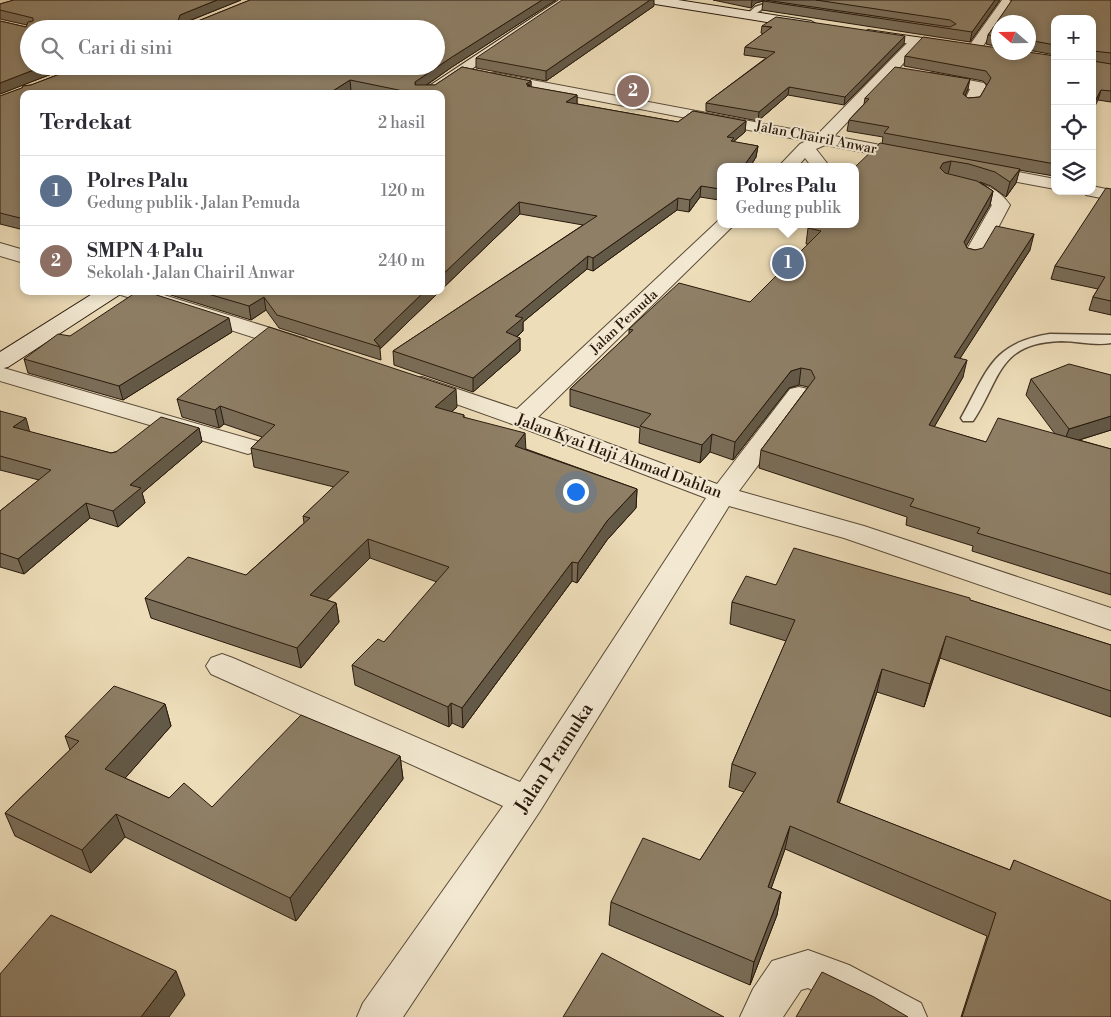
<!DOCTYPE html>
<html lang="id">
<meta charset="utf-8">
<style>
:root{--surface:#fff;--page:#f2f2f3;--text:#2b2b33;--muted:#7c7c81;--line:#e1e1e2;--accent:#7c3aed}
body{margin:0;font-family:"Libre Bodoni",serif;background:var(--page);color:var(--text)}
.controls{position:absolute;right:15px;top:15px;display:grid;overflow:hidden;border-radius:10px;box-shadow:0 2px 8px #0003}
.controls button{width:45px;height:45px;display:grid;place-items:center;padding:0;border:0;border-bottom:1px solid var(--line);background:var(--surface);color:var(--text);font:25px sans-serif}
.compass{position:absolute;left:991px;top:15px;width:45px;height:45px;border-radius:50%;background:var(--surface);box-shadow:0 2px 8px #0003;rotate:290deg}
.you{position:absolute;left:575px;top:491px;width:18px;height:18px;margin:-12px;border:4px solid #fff;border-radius:50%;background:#1a73e8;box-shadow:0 0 0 8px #1a73e833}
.badge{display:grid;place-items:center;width:32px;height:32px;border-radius:50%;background:var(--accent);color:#fff;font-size:16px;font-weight:700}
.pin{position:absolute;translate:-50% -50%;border:2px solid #fff;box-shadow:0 1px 5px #0006}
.popup{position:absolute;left:717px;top:163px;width:142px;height:65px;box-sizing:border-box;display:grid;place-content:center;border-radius:10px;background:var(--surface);filter:drop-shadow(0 1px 4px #0005);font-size:16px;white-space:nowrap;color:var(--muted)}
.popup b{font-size:19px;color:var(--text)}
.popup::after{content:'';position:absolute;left:50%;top:100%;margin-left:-10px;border:10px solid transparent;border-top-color:var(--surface)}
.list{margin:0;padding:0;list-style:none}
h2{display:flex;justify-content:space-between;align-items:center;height:65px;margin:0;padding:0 20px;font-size:21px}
h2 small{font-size:16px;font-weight:400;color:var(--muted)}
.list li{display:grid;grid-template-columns:32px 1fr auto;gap:15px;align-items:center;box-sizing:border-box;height:70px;padding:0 20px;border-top:1px solid var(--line)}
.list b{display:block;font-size:19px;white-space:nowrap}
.list p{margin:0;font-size:16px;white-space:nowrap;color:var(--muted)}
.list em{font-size:16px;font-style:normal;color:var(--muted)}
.icon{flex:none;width:28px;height:28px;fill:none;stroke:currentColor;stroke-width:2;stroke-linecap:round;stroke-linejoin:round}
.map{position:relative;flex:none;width:1111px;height:1017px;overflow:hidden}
.search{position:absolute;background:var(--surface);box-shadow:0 2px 8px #0003;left:20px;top:20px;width:425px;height:55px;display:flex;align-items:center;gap:12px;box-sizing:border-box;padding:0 18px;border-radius:28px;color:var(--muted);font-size:19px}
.panel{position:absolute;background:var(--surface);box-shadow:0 2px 8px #0003;left:20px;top:90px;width:425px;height:205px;border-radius:10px}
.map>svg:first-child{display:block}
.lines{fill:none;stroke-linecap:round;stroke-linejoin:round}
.lane-casing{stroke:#594a37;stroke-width:3}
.street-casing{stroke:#594a37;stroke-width:2}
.secondary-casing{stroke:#28190c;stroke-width:2}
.lane{fill:#f3e9d2;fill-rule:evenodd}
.street{fill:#f3e9d2;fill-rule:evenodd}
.secondary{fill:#f3e9d2;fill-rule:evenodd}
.wall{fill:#7a6d58;stroke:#28190c}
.shaded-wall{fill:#635947;stroke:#28190c}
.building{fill:#8e7f66;stroke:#28190c}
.labels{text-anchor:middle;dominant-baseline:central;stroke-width:4;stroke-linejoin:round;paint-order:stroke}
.far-street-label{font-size:14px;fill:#28190c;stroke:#f3e9d2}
.street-label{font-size:16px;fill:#28190c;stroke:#f3e9d2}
.near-street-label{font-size:19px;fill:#28190c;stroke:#f3e9d2}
</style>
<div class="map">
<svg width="1111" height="1017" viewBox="0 0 1111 1017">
<rect width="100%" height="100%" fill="#edddb9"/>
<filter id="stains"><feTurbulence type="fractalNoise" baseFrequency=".004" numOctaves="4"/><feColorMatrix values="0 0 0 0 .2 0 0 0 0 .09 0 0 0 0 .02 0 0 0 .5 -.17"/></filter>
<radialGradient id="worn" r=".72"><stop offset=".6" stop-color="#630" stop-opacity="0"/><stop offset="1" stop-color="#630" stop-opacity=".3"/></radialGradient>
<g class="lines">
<!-- lane casing -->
<g class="lane-casing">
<g id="lane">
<polygon points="764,4 784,8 781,10 764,8 752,16 748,16 746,15 755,7"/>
<path d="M1050,334L1111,335V343C1095,346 1077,341 1061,341C997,343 1001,379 973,421H963L961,418C987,372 991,343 1050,334Z"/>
</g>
</g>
<!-- street casing -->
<g class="street-casing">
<g id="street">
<polygon points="1002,0 1009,0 1012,3 979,52 969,52 967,49"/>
<polygon points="917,37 924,41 922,44 834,136 916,152 919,156 916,160 910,161 825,145 816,149 830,167 812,167 805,158 797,167 778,167 800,144 806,141 495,81 490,80 488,77 490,74 495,73 818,134 912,38"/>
<polygon points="932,73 984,83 986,86 976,107 966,107 963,104 970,89 927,80 925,77 927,74"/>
<polygon points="981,165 1055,179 1055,189 975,174 972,170 975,166"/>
<path d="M958,178C979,182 997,186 1010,205L982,258L979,262L972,264L965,262L962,258L992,205C979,192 954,190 949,183L952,179Z"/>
<polygon points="1092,186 1111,190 1111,200 1086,195 1083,191 1092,191"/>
<polygon points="719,220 720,224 735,224 538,417 717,484 790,389 799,387 808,389 811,394 739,491 864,526 1111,608 1111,630 844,538 729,506 540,811 403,1017 357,1017 363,1003 503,806 211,674 206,666 211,658 222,654 233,658 520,782 706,498 512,424 414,389 410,384 414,379 422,377 517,409"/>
<polygon points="0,243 24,250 24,263 0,256"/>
<polygon points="118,291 151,291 306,339 309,344 306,349 298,351 290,349 121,295"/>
<polygon points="0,367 257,441 261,446 257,451 248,454 0,381"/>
<polygon points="808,950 849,965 921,1003 927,1017 864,1017 808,988 801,990 783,1017 740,1017 753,989 772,961"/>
</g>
</g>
<!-- secondary casing -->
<g class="secondary-casing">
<g id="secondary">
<polygon points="559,0 573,0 435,94 417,94"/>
<polygon points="649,0 678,0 811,21 818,25 811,29 655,4"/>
<polygon points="868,30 957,43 964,47 957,51 863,37 861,34"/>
<polygon points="97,291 122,291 119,295 8,367 0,369 0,352"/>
</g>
</g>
<!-- lane -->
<use href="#lane" class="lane"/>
<!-- street -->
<use href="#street" class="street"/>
<!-- secondary -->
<use href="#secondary" class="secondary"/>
</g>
<!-- wall -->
<g class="wall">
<polygon points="14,0 241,0 189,21 198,21 250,0 556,0 452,67 427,85 435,85 462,67 531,81 531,87 577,95 577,104 678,122 693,111 746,121 745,132 733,142 758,146 756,157 750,167 720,167 720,198 719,200 700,197 689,212 677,210 593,271 587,269 523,322 523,331 517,337 520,338 520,351 473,392 394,365 393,351 583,225 520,214 441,290 441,94 367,94 351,91 346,94 24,94 24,230 0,224 0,96 22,88 23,86 31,85 81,66 436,66 436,29 29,29 29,66 72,66 0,94 0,21 26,27 27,25 0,19 0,4"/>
<polygon points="713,0 1000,0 970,42 762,10 763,1 756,3 751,8"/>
<polygon points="1011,0 1111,0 1111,102 1098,100 1055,19 1055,55 1028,50 1028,22 998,22 998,47 986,44 988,35 1012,1"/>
<polygon points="654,6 546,81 476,68 476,58"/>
<polygon points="762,26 904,44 844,105 788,95 758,121 706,111 706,103 766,58 744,55 745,47 763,34 761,33"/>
<polygon points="905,56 1055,56 1055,175 1054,176 1019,170 1016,183 1006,197 991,186 980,182 993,191 990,205 966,246 967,248 975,250 1030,250 960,358 963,377 934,427 986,442 1055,434 1026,395 1031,379 1111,430 1079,440 1111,449 1111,595 972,551 973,546 906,525 907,517 759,468 761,450 808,387 799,385 789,388 733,460 710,452 700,463 639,443 640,428 570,406 570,389 629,334 629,329 750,302 808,244 806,244 808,228 856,224 882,144 883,137 847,131 849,120 864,104 865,98 968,89 965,96 968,98 980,97 987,85 983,81 904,66"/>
<polygon points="1111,189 1111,315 1089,310 1093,297 1098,289 1051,279 1055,266"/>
<polygon points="158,291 440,291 380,349 381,360 279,328 266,310 251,320"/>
<polygon points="232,332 123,400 28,373 24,359 70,336"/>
<polygon points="177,399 457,407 451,412 464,415 464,417 526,449 637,489 636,508 607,540 577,583 572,581 463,728 452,723 449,727 355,685 352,665 384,642 437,582 370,558 327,600 336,603 339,622 301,668 151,618 145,598 246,575 304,523 303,516 334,487 254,467 251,448 262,437 224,424 219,428 182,417"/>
<polygon points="0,411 30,432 111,453 199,428 202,442 142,493 145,503 118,527 90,518 24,574 0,567 0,511 39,480 0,470"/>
<polygon points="776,585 970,600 1111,645 1111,717 940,658 924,707 877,692 839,803 1010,870 1014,860 1111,1017 961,1017 987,936 785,849 771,888 781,892 777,915 750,985 609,925 611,902 700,860 744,792 729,787 732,764 786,641 730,624 732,602"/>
<polygon points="165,704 171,726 125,778 169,798 212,807 400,756 403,779 296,921 125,837 91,873 15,836 5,813 70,750 65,736"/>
</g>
<!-- shaded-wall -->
<g class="shaded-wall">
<polygon points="217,0 241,0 181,24 178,21 180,15"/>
<polygon points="542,0 556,0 452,67 416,92 415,94 415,82 452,57"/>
<polygon points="650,0 654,0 654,6 546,81 546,71"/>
<polygon points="752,0 763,0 763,1 756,3 751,8"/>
<polygon points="995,0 1000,0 970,42 972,32"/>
<polygon points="905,36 904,44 844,105 845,97"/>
<polygon points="44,66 72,66 0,94 0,83"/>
<polygon points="970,79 968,89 961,104 963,94"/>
<polygon points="350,80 351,91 346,94 328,94"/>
<polygon points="531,81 531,91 526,84"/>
<polygon points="789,87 788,95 758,121 759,112"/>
<polygon points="1101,90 1098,100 1092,112 1092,107"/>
<polygon points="577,95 577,106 566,102"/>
<polygon points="746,121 745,132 733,142 733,150 727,137"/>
<polygon points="758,146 756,157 750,167 743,167"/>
<polygon points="951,161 948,175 937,182 940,168 943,163"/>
<polygon points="1020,169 1016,183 1006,197 1010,182"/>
<polygon points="701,186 700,197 689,212 690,200"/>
<polygon points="993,191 990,205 960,257 964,242"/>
<polygon points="678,198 677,210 593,271 593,258"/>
<polygon points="519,202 520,214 441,290 441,276"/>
<polygon points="1034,234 1030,250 950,374 954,357"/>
<polygon points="588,256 587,269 523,322 523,331 506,346 506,332 515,316"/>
<polygon points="425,291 440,291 380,349 380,347 374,340"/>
<polygon points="264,297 266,310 251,320 249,306"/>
<polygon points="229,318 232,332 123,400 119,386"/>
<polygon points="520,338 520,351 473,392 473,378"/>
<polygon points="967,360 963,377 925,443 929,425"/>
<polygon points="801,368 799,385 789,388 733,460 735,442 791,371"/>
<polygon points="456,389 457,407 436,425 435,407"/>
<polygon points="220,406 224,424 219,428 215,410"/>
<polygon points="1111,416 1111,430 1063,445 1069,429"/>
<polygon points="26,418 30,433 13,427"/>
<polygon points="199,428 202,442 142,493 145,503 118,527 113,511 130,485"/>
<polygon points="525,433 526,451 515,446"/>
<polygon points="712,434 710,452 700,463 702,445"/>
<polygon points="637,489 636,508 607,540 577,583 578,563 607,521"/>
<polygon points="86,503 90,518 24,574 18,559"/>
<polygon points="368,539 370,558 313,614 310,595"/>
<polygon points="572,562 572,581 463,728 462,708"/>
<polygon points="336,603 339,622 301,668 297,648"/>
<polygon points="946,636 940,658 924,707 930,684"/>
<polygon points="882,669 877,692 832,825 837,802"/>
<polygon points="451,703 452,723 449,727 448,707"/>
<polygon points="165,704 171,726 113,792 105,769"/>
<polygon points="400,756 403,779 296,921 290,898"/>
<polygon points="116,814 125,837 91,873 82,850"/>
<polygon points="790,826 785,849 764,909 768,887"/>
<polygon points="781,892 777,915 750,985 754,962"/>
<polygon points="176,971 185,995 169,1017 141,1017"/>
</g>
<!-- building -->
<g class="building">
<polygon points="14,0 217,0 180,15 178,21 198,21 250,0 542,0 452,57 415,82 415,85 435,85 462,67 531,81 526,84 530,85 527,86 577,95 566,102 678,122 693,111 746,121 727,137 734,138 731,141 758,146 743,167 720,167 720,189 701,186 690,200 678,198 593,258 588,256 515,316 523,318 506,332 520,338 473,378 393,351 597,216 519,202 441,276 441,94 418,94 350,80 328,94 24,94 24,219 0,213 0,96 22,88 23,86 31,85 81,66 436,66 436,29 29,29 29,66 44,66 0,83 0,21 26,27 28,22 33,21 33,18 0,10 0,4"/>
<polygon points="562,0 650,0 546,71 476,58"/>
<polygon points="765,0 950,27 956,24 950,20 816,0 995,0 972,32 763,1"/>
<polygon points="1012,0 1111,0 1111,53 1093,51 1093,61 1111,64 1111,91 1101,90 1092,107 1092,19 1055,19 1055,45 1028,40 1028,22 998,22 998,36 988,35"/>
<polygon points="776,17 905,36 845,97 789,87 759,112 706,103 775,52 745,47 772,27 762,26"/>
<polygon points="923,37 998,48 998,52 1028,52 1055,56 1055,164 884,133 889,127 849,120 869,99 865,98 895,67 970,79 963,94 968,98 980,97 991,78 986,71 905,56"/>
<polygon points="880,143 1020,169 1010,182 995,172 969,164 951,161 943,163 940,168 945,173 977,181 993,191 964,242 967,248 975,250 983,248 996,226 1034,234 954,357 967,360 929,425 986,442 998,418 1111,449 1111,574 977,533 980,528 910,506 914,499 761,450 815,378 811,370 801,368 791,371 735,442 712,434 702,445 640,426 651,414 570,389 633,330 629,329 679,283 750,302 821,231 808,228 813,224 856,224 855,167"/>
<polygon points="1106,188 1111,189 1111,301 1093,297 1105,277 1055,266"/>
<polygon points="138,291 144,291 229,318 119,386 24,359 58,334 70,336"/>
<polygon points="198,291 425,291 374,340 380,347 277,315 264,297 249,306"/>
<polygon points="269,327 456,389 435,407 464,415 463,417 525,433 515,446 637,489 607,521 578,563 572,562 462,708 451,703 448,707 352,665 378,639 384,642 449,567 368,539 310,595 336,603 297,648 145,598 188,557 246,575 310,518 303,516 349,472 251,448 275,425 220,406 215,410 177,399"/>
<polygon points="1069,364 1111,375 1111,416 1069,429 1031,379"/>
<polygon points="0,411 26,418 13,427 111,453 116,452 161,417 199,428 130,485 141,488 113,511 86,503 18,559 0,553 0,511 51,470 0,456"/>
<polygon points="794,548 970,598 970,600 1111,645 1111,691 946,636 930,684 882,669 837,802 1010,870 1014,860 1111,901 1111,1017 962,1017 996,913 790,826 768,887 781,892 754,962 611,902 643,838 700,860 756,773 732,764 795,620 732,602 746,576 776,585"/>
<polygon points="114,686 165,704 105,769 169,798 184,783 212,807 301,715 400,756 290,898 116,814 82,850 5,813 79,741 65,736"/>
<polygon points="51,915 176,971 141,1017 0,1017 0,974"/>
<polygon points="602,953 724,1017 563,1017"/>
<polygon points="822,972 874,997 908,1017 796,1017"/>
</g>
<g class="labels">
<!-- far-street labels -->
<g class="far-street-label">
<text transform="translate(816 138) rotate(11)">Jalan Chairil Anwar</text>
<text transform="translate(624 322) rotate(-43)">Jalan Pemuda</text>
</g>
<!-- street labels -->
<g class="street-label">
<text transform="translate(619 456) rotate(20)">Jalan Kyai Haji Ahmad Dahlan</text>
</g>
<!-- near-street labels -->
<g class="near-street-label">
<text transform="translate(554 758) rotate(-57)">Jalan Pramuka</text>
</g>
</g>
<rect width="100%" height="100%" filter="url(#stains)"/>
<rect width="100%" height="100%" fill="url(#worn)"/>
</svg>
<div class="controls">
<button>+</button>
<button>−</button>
<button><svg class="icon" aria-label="locate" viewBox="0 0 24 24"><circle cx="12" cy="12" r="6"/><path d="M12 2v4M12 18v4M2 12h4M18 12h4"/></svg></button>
<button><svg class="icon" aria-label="layers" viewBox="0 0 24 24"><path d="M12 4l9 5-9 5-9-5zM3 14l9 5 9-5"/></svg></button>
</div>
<svg class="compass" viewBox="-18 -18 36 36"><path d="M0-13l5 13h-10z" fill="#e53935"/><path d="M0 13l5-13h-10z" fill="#7c7c81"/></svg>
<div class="you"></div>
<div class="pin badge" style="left:788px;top:263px;background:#5c6f8a">1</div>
<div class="popup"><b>Polres Palu</b>Gedung publik</div>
<div class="pin badge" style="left:633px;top:91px;background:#8d6e63">2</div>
<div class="search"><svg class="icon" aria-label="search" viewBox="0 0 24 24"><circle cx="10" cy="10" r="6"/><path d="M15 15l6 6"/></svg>Cari di sini</div>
<section class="panel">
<h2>Terdekat<small>2 hasil</small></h2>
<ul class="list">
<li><span class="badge" style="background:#5c6f8a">1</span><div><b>Polres Palu</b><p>Gedung publik · Jalan Pemuda</p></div><em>120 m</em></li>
<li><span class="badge" style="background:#8d6e63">2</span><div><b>SMPN 4 Palu</b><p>Sekolah · Jalan Chairil Anwar</p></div><em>240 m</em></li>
</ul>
</section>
</div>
